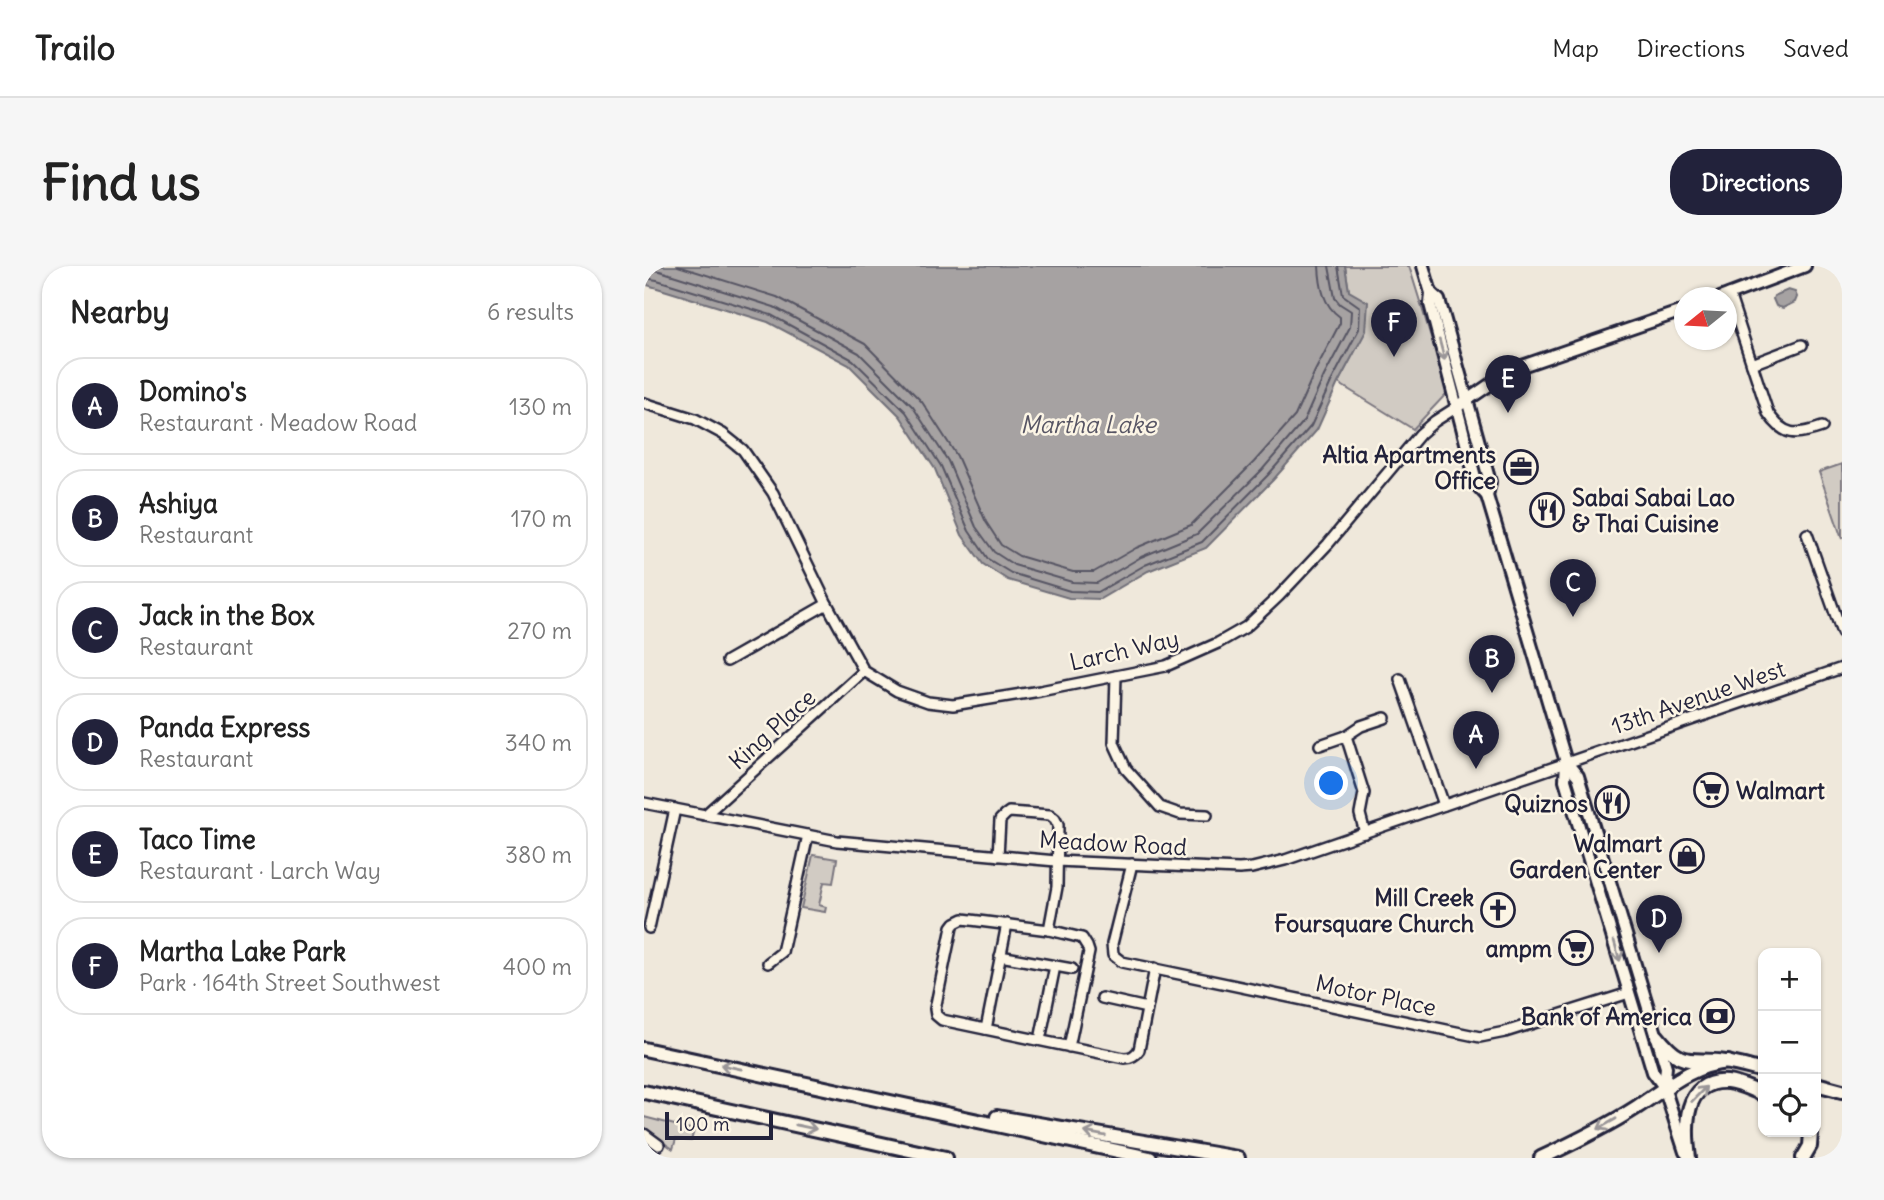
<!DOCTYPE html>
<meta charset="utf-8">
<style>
:root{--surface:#fff;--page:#f6f6f6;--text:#222;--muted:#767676;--line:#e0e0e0;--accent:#22223b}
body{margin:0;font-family:Delius,sans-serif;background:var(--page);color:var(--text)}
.controls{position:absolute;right:21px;bottom:21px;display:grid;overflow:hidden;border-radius:14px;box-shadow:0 2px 5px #0004}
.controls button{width:63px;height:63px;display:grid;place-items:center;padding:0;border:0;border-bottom:2px solid var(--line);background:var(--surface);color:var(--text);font:35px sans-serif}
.compass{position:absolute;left:1030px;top:21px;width:63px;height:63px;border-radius:50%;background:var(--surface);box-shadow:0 2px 5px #0004;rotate:252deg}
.scale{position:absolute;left:21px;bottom:18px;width:108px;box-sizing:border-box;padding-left:7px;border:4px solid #22223b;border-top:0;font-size:19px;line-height:24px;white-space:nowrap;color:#22223b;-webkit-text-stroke:5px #fcf5e5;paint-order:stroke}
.you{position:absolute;left:688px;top:518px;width:24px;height:24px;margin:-18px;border:5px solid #fff;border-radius:50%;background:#1a73e8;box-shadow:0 0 0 10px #1a73e833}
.badge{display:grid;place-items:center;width:46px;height:46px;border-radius:50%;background:var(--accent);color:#fff;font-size:23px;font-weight:700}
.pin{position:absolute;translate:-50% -58px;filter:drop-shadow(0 2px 4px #0008)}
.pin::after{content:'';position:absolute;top:37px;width:24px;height:21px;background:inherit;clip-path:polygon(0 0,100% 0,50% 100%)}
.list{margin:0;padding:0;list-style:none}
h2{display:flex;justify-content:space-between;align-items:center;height:91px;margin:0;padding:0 28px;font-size:30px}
h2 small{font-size:23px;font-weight:400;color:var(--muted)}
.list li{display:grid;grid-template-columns:46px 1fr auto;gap:21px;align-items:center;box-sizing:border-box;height:98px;margin:0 14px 14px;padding:0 14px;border:2px solid var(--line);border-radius:28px}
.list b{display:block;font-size:26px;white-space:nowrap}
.list p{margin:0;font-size:23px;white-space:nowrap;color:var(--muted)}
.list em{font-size:23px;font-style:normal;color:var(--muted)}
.icon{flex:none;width:38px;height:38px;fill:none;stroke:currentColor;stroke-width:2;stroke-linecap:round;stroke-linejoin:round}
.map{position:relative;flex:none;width:1198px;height:892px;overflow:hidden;border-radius:28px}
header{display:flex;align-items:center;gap:42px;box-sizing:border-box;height:98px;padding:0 35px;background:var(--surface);border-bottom:2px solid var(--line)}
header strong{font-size:33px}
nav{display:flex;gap:38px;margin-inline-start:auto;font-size:24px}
.intro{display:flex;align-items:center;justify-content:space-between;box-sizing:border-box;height:168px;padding:0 42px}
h1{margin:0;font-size:49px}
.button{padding:18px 32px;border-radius:28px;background:var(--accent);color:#fff;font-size:24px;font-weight:700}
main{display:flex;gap:42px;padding:0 42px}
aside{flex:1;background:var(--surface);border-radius:28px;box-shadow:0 2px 5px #0004}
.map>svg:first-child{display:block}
.green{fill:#d1cbc3;stroke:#7a767f;stroke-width:2}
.water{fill:#a6a2a2;stroke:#716f79;stroke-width:2}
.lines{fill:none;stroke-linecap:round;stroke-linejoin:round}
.shore{stroke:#575564;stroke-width:2}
.minor-casing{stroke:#22223b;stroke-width:14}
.major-casing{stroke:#22223b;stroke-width:16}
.highway-casing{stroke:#22223b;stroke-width:18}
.minor{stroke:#fcf5e5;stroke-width:9}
.major{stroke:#fcf5e5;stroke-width:10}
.highway{stroke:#fcf5e5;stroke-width:12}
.oneway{stroke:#9a9698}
.labels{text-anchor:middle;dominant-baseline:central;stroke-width:5;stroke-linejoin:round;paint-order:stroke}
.poi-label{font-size:23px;font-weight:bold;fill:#22223b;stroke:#fcf5e5;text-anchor:end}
.street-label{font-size:23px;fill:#22223b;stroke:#fcf5e5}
.water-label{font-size:24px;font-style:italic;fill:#575564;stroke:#fcf5e5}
</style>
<header>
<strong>Trailo</strong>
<nav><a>Map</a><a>Directions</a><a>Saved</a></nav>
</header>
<div class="intro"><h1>Find us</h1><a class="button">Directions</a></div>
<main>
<aside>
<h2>Nearby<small>6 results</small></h2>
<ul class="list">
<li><span class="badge">A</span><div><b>Domino's</b><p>Restaurant · Meadow Road</p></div><em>130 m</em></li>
<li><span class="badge">B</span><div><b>Ashiya</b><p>Restaurant</p></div><em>170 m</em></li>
<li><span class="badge">C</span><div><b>Jack in the Box</b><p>Restaurant</p></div><em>270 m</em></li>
<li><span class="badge">D</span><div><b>Panda Express</b><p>Restaurant</p></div><em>340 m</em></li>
<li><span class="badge">E</span><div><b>Taco Time</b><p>Restaurant · Larch Way</p></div><em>380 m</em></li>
<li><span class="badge">F</span><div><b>Martha Lake Park</b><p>Park · 164th Street Southwest</p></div><em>400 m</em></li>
</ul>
</aside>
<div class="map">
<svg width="1198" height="892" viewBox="0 0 1198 892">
<rect width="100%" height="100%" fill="#efe8db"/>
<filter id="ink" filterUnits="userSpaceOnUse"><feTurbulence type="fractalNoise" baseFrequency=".0143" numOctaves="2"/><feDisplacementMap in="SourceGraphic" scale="14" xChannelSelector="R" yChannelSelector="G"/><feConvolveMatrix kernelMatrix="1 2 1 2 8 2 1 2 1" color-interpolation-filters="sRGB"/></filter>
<g filter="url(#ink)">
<!-- green -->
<g class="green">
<polygon points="701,0 765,0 804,126 769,163 694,117 722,64 705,25"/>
<polygon points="1198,198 1198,273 1175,206"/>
<polygon points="169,589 193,593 189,617 180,616 175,639 182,641 181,646 157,642"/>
<polygon points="0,851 50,864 47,875 32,873 29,883 4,866 0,865"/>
</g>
<!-- water -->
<g class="water">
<polygon points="0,0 701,0 705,25 724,36 722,65 694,117 673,164 629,214 562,282 504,305 456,333 425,332 364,314 339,298 318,269 291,203 256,150 205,99 124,56 0,18"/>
<polygon points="1144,24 1151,26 1153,31 1151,36 1139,42 1132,40 1129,33 1130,30"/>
</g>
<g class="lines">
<!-- shore -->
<g class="shore">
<path d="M34,0L133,31L221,78L278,136L313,190L342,256L357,279L375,290L429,306H450L492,282L547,259L610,196L651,150L671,105L696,57V51C679,39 676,20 675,0"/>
<polyline points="0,3 16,5 130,41 215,87 269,141 304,195 332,261 350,286 370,299 428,316 453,317 497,291 553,268 618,204 660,155 680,110 706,61 707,45 696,38 691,32 685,0"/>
<polyline points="0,12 13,14 127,49 209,94 262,146 297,200 325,265 344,293 367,307 426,325 454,326 501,299 558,276 624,209 667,160 688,114 715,63 716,41 699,29 694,0"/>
</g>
<!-- minor casing -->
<g class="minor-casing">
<g id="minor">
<path d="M1085,28L1124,147C1140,171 1152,170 1178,161"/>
<polyline points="1108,98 1158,79"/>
<polyline points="0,137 51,153 79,168 99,184 129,227 183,338 220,405 253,425 284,436 309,439 396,425 522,400 574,377 602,361 635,330 684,278 776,168 791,155 813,141"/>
<polyline points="1163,268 1198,367"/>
<polyline points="83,395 183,338"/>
<polyline points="472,410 470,477 482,503 516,541 536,548 563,549"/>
<polyline points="756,413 800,539"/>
<polyline points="702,470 717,460 741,452"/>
<polyline points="676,479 702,470 720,527 716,548 721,567"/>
<polyline points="0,537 193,575 412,595 595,603 608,602 641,594 1198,402"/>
<polyline points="61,549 220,405"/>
<polyline points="354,590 356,554 361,549 365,546 406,549 411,553 414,559 413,621 405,664"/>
<polyline points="488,598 468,678 469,689 478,696 836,771 861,766 985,727"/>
<polyline points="5,662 31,543"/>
<polyline points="356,690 428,703"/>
<polyline points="124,697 138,686 164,569"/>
<polyline points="458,732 503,742"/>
<polyline points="342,763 363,658"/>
<polyline points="396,774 411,700"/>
<path d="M425,781L445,686L443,680L438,672L405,664L319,653L311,657L308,661L291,743L292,749L298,754L480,792C487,792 491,790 495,784L511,702"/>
<polyline points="0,868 15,879"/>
</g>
</g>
<!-- major casing -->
<g class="major-casing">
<g id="major">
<polyline points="779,0 787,27 786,38 833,219 843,230 922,496 921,514 1009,806 1020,821 1041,886"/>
<polyline points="787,27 795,34 800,51 846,216 843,230"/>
<polyline points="1076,32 1161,0"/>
<polyline points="813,141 857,111 875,101 1041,44"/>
<polyline points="922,496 934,510 1022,801 1020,821"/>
</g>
</g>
<!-- highway casing -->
<g class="highway-casing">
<g id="highway">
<path d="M1013,770C1040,804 1046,791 1081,796C1094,798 1107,802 1119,805"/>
<polyline points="0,783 506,892"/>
<polyline points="1172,818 1198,825"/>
<polyline points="0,826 302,892"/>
<polyline points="353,851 594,892"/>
<path d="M897,892C929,877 962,861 993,841C1022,822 1047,799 1084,796"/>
<path d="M1045,892C1041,863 1038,813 1083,816C1095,817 1108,824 1119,828"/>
<polyline points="1159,892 1166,880 1167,866"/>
</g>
</g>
<!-- minor -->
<use href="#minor" class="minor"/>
<!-- major -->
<use href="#major" class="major"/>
<!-- highway -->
<use href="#highway" class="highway"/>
</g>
<!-- one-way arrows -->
<defs><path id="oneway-shaft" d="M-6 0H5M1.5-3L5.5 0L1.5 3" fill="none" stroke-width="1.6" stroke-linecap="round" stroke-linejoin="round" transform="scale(1.75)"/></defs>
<g class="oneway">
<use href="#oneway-shaft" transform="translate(798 84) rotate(75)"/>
<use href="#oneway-shaft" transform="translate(973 685) rotate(74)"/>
<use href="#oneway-shaft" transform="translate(87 801) rotate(-168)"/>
<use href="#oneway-shaft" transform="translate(1055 828) rotate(-46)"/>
<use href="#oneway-shaft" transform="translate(963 858) rotate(150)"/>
<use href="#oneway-shaft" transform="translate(162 861) rotate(12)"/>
<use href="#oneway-shaft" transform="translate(451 868) rotate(-170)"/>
</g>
</g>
<!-- icons -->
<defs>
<g id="office-ring" transform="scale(1.75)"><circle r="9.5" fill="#fcf5e5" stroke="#22223b" stroke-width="1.5"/><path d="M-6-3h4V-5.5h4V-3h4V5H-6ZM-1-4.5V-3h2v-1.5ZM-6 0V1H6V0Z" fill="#22223b"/></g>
<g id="restaurant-ring" transform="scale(1.75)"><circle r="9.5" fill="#fcf5e5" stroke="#22223b" stroke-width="1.5"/><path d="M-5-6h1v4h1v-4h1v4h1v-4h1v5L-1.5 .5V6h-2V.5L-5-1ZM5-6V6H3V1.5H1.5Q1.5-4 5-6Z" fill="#22223b"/></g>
<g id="supermarket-ring" transform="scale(1.75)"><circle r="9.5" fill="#fcf5e5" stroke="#22223b" stroke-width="1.5"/><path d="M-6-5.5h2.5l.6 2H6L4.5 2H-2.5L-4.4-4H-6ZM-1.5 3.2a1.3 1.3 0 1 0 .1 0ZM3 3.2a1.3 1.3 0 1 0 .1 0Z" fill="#22223b"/></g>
<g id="shop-ring" transform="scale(1.75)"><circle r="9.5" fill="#fcf5e5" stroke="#22223b" stroke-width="1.5"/><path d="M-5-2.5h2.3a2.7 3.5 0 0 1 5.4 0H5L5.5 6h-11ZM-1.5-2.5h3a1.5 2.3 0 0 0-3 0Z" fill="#22223b"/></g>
<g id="church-ring" transform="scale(1.75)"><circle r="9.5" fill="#fcf5e5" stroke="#22223b" stroke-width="1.5"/><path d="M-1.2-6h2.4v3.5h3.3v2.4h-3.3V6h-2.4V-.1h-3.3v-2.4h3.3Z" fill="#22223b"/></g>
<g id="bank-ring" transform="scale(1.75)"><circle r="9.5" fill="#fcf5e5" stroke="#22223b" stroke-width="1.5"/><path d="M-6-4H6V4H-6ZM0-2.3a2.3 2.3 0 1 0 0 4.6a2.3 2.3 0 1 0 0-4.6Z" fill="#22223b"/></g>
</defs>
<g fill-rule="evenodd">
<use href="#office-ring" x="877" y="201"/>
<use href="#restaurant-ring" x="903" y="244"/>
<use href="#supermarket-ring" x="1067" y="524"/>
<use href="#restaurant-ring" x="968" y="537"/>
<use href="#shop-ring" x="1043" y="590"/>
<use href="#church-ring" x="854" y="644"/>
<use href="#supermarket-ring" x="932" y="682"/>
<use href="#bank-ring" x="1073" y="750"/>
</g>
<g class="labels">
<!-- poi labels -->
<g class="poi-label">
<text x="852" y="188">Altia Apartments<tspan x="852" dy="26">Office</tspan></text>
<text x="928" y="231" text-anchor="start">Sabai Sabai Lao<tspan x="928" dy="26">&amp; Thai Cuisine</tspan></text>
<text x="1092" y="524" text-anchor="start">Walmart</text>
<text x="944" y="537">Quiznos</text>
<text x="1018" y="577">Walmart<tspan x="1018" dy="26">Garden Center</tspan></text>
<text x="830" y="631">Mill Creek<tspan x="830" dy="26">Foursquare Church</tspan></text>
<text x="908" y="682">ampm</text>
<text x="1048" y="750">Bank of America</text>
</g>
<!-- street labels -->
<g class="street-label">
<text transform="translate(480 384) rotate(-13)">Larch Way</text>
<text transform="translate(1054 431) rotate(-19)">13th Avenue West</text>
<text transform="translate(128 463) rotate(-42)">King Place</text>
<text transform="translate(469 577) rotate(3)">Meadow Road</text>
<text transform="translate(732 729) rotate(12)">Motor Place</text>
</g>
<!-- water labels -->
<g class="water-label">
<text x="444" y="158">Martha Lake</text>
</g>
</g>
</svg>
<div class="controls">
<button>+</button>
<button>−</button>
<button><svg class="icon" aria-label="locate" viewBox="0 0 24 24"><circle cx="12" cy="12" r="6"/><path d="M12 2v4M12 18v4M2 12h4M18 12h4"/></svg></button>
</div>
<svg class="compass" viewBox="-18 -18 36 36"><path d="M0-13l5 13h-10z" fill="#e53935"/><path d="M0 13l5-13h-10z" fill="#767676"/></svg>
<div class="scale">100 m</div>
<div class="you"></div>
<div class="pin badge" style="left:832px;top:503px">A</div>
<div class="pin badge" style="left:848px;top:427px">B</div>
<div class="pin badge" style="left:929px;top:351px">C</div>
<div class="pin badge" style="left:1015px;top:687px">D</div>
<div class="pin badge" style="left:864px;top:147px">E</div>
<div class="pin badge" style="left:750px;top:91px">F</div>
</div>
</main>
